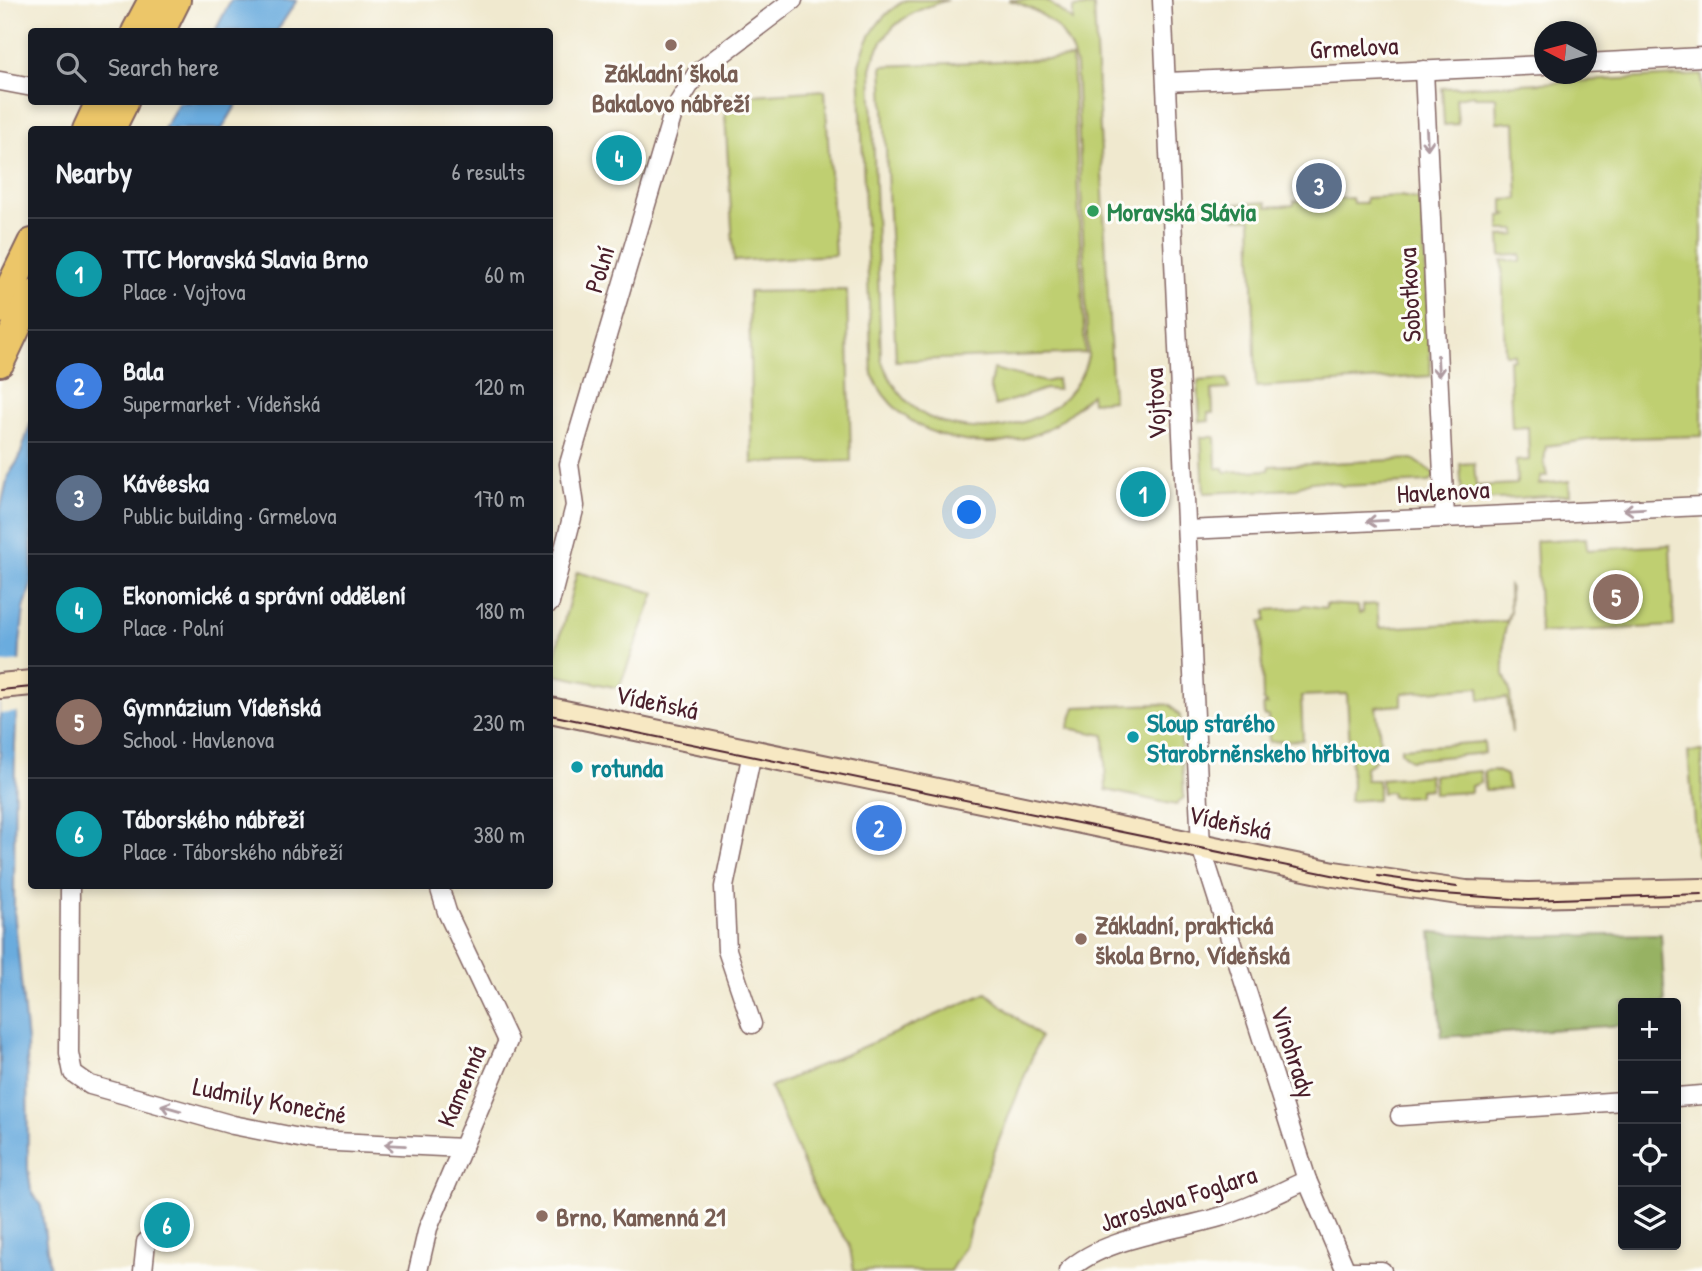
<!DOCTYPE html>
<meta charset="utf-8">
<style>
:root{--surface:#171b24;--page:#242831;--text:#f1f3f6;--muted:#9ea1a6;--line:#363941;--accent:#0f766e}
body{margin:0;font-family:"Patrick Hand",sans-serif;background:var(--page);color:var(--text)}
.controls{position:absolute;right:21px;bottom:21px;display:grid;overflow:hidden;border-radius:7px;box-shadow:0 4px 10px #0003}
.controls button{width:63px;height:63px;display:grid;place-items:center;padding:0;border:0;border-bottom:2px solid var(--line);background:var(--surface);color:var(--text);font:35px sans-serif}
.compass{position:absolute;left:1534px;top:21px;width:63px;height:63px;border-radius:50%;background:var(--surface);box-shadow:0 4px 10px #0003;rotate:276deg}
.you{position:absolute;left:970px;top:513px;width:24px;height:24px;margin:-18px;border:5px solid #fff;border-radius:50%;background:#1a73e8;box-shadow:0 0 0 10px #1a73e833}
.badge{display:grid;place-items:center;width:46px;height:46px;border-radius:50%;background:var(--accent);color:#fff;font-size:23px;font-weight:700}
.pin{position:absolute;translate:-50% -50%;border:4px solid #fff;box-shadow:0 2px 7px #0006}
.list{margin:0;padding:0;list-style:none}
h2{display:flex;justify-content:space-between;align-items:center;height:91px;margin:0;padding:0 28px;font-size:30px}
h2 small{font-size:23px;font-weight:400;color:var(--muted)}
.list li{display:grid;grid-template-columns:46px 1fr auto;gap:21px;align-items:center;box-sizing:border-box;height:112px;padding:0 28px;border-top:2px solid var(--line)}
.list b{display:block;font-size:26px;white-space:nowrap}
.list p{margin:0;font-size:23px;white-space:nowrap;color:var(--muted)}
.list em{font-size:23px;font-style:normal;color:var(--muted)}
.icon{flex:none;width:38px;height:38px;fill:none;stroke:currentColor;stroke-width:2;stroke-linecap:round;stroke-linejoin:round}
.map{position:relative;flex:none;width:1702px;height:1271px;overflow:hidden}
.search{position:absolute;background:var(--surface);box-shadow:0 4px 10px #0003;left:28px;top:28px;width:525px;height:77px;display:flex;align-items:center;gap:18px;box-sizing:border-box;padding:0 24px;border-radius:7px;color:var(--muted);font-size:26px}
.panel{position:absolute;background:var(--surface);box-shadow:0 4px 10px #0003;left:28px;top:126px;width:525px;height:763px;border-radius:7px}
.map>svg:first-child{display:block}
.green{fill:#bfcf71;stroke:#84774e;stroke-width:2}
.forest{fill:#97b263;stroke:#706847;stroke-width:2}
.water{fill:#6aacde;stroke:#5a6684;stroke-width:2}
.pier{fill:#f0e9cf}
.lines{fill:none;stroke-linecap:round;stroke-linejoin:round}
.street-casing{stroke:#846664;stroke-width:21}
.secondary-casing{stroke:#846664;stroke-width:28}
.primary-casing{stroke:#846664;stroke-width:32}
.street{stroke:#fff;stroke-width:18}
.secondary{stroke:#f7e8c3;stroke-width:24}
.primary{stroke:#ecc669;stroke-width:28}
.tram{stroke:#4a1f2b;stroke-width:2}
.oneway{stroke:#ae9aa0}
.education-dot{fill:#8d6e63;stroke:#fdfcf7;stroke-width:2.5}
.leisure-dot{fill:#2e9e5b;stroke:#fdfcf7;stroke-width:2.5}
.culture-dot{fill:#0f9aa8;stroke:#fdfcf7;stroke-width:2.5}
.labels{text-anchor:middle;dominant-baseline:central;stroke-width:6;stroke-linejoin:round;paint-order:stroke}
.street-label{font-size:26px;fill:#4a1f2b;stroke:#fdfcf7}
.education-label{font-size:26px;font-weight:bold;fill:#785e54;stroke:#fdfcf7;text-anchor:start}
.leisure-label{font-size:26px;font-weight:bold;fill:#27864d;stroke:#fdfcf7;text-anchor:start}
.culture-label{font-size:26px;font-weight:bold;fill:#0d838f;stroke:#fdfcf7;text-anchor:start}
</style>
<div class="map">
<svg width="1702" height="1271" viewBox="0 0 1702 1271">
<rect width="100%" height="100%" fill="#fdfcf7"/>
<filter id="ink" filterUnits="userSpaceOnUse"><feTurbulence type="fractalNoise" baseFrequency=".0143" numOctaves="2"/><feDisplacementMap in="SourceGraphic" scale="14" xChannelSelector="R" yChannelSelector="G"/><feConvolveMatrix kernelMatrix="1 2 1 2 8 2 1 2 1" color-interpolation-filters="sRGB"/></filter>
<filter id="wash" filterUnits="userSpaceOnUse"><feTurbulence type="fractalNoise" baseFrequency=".00686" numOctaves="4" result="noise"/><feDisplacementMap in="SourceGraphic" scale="28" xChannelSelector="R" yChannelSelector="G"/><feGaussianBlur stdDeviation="1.57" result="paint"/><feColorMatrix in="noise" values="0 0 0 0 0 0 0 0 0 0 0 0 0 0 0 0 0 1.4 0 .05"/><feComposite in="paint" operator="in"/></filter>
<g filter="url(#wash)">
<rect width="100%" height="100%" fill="#f0e9cf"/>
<!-- green -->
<g class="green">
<path d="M906,0H948C908,11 881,27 871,69L881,359C889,381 906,406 928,417C987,444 1073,423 1088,356L1076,66C1068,29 1044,11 1009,0H1046L1073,21V8L1094,6L1113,400L1092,402L1091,394C1075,409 1059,424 1039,433C980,458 897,435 872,374L859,64C867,36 880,14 906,0Z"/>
<polygon points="1072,58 1085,353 896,361 882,66"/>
<polygon points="1702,75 1702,436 1594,439 1546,446 1544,462 1547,476 1542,476 1539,484 1569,481 1570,495 1462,501 1460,464 1474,463 1476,486 1517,484 1516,461 1529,460 1528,427 1512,428 1509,360 1514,359 1514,354 1505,354 1502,260 1521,262 1521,255 1501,256 1500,236 1516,235 1516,230 1500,230 1500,216 1509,215 1503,213 1503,200 1518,199 1515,122 1497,122 1496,97 1475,97 1474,95 1456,98 1458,124 1444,125 1442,88"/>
<polygon points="825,90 835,255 734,261 724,97"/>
<polygon points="1400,196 1422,200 1431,376 1256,387 1251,219 1236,219 1235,204 1266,202 1267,207 1294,205 1294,201 1352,198 1353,203 1366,203 1366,198"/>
<polygon points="847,290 851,461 752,463 749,292"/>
<polygon points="993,369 1045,382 1057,379 1058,390 1045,389 995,406 990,387"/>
<polygon points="1227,379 1229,389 1212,390 1213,413 1208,413 1209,421 1200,422 1198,381"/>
<path d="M1201,437H1215L1216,468H1224L1225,472L1269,470L1270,466L1413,459L1436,475L1430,482L1343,486C1328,479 1310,479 1295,489L1204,493Z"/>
<polygon points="1586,538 1587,550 1670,545 1674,626 1540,633 1536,541"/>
<polygon points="577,572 655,593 619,688 550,674"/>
<path d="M1509,586L1510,587V611L1504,635V674L1510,691L1512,733L1507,698L1480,699L1479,687L1402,693V705L1376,707C1378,727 1388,760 1365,767L1366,780H1378V799L1349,801L1352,786L1347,694L1301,696L1303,740L1269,742L1268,716H1264L1263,705H1267L1263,701L1261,621H1266V610L1301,608L1304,605L1326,608V604L1358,606L1359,613L1363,612V605L1377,604L1379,628L1506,621L1510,611Z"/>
<polygon points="1162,704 1170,705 1180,716 1184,797 1176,805 1106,790 1104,735 1068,728 1075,707"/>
<polygon points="1484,742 1485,753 1410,760 1401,752 1401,748"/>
<polygon points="1702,751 1702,855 1697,856 1688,752"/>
<polygon points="1494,770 1506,775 1509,789 1485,790 1484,771"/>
<polygon points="1480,771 1481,783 1471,786 1471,792 1434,794 1433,775"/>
<polygon points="1429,775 1430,789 1419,790 1419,796 1392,797 1391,792 1382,793 1381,779"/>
<polygon points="987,993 1040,1037 986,1173 965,1246 950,1271 854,1271 849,1243 821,1205 770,1087"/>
</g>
<!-- forest -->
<polygon class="forest" points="1431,932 1509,937 1661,934 1665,1003 1623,1003 1623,1025 1442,1037"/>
<!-- water -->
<g class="water">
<polygon points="231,0 297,0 277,31 215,31"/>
<polygon points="179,102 238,102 222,129 164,129"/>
<polygon points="31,422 32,582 24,609 20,644 15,746 14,910 27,1042 28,1169 31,1190 41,1206 50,1271 0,1271 0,511 8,476 19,459"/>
</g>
<!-- pier -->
<polygon class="pier" points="23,661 21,712 0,714 0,663"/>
</g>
<g filter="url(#ink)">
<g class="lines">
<!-- street casing -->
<g class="street-casing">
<g id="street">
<polyline points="1162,0 1201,847 1307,1180 1346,1271"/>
<polyline points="1586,63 1702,57"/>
<polyline points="1424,70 1445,518"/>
<polyline points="0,81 32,87"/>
<polyline points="1167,82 1544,65"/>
<polyline points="1187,530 1702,506"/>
<polyline points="550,603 575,506 569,464 674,110 697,73 793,0"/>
<polyline points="752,753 724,887 727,950 752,1024"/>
<polyline points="70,886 69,1053 73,1073 90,1085 233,1125 315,1141 463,1148"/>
<polyline points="1676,1097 1702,1095"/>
<polyline points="1400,1116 1623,1101"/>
<polyline points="143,1271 146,1242"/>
<polyline points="418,1271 428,1228 508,1041 447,912 439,886"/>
<path d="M1068,1271C1103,1237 1177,1231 1223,1216C1252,1207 1280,1192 1307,1180"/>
<polyline points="1346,1271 1382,1271"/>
</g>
</g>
<!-- secondary casing -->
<g class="secondary-casing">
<g id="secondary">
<polyline points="0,686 32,683"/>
<polyline points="550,710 1334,874 1466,893 1528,895 1702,891"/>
</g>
</g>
<!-- primary casing -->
<g class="primary-casing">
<g id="primary">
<polyline points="136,32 153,0"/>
<polyline points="160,32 176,0"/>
<polyline points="87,130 100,102"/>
<polyline points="110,130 124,102"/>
<polyline points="0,309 32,243"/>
<polyline points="0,362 32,294"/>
</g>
</g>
<!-- street -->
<use href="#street" class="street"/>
<!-- secondary -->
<use href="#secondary" class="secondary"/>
<!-- primary -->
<use href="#primary" class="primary"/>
<!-- tram -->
<g class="tram">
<polyline points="0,690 32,687"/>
<polyline points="550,715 1415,892 1528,900 1702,894"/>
<polyline points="1378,876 1457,887"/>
</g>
</g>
<!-- one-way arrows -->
<defs><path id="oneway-shaft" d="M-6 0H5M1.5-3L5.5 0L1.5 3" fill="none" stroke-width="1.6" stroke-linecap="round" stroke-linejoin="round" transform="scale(1.75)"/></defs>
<g class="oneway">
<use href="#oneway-shaft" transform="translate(1427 139) rotate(87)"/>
<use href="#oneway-shaft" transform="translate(1438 366) rotate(87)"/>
<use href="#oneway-shaft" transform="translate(1634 509) rotate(177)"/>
<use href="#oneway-shaft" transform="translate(1377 521) rotate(177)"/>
<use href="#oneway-shaft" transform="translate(171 1108) rotate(-164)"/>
<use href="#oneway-shaft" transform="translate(395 1145) rotate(-177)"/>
</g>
</g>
<!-- markers -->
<g class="education-dot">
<circle cx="671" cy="45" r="7"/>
<circle cx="1081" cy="939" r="7"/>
<circle cx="542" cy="1216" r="7"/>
</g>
<circle class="leisure-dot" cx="1093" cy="211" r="7"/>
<g class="culture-dot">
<circle cx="1133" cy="737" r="7"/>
<circle cx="577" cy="767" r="7"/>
</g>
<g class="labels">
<!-- street labels -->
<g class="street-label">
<text transform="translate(1354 47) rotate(-3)">Grmelova</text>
<text transform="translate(599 269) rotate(-73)">Polní</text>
<text transform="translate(1409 295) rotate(-93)">Sobotkova</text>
<text transform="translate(1155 404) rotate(-93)">Vojtova</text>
<text transform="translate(1443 491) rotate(-3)">Havlenova</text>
<text transform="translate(657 702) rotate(12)">Vídeňská</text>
<text transform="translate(1230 822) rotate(12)">Vídeňská</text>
<text transform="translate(1294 1052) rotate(72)">Vinohrady</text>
<text transform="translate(461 1086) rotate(-67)">Kamenná</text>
<text transform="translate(270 1100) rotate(11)">Ludmily Konečné</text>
<text transform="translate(1178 1198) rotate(-18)">Jaroslava Foglara</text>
</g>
<!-- education labels -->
<g class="education-label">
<text x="671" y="72" text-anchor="middle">Základní škola<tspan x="671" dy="30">Bakalovo nábřeží</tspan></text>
<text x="1095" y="924">Základní, praktická<tspan x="1095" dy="30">škola Brno, Vídeňská</tspan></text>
<text x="556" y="1216">Brno, Kamenná 21</text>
</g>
<!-- leisure labels -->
<g class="leisure-label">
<text x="1107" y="211">Moravská Slávia</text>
</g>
<!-- culture labels -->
<g class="culture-label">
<text x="1147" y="722">Sloup starého<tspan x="1147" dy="30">Starobrněnskeho hřbitova</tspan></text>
<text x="591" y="767">rotunda</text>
</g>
</g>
</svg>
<div class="controls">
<button>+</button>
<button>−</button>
<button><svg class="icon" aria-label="locate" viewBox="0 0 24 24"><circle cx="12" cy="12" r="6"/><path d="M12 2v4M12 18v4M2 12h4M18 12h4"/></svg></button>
<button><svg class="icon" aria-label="layers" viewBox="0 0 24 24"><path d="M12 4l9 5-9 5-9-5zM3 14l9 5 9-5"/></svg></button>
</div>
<svg class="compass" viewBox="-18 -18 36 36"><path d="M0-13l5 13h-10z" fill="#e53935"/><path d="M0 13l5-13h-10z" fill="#9ea1a6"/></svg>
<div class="you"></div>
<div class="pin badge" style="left:1143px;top:494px;background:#0f9aa8">1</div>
<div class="pin badge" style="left:879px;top:828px;background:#3f7fe0">2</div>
<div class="pin badge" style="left:1319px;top:186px;background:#5c6f8a">3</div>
<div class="pin badge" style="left:619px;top:158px;background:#0f9aa8">4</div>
<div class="pin badge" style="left:1616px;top:597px;background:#8d6e63">5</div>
<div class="pin badge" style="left:167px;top:1225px;background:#0f9aa8">6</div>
<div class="search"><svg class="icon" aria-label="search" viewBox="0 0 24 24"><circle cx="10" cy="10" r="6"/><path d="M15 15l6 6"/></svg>Search here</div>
<section class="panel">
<h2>Nearby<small>6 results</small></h2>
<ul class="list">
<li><span class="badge" style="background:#0f9aa8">1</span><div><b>TTC Moravská Slavia Brno</b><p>Place · Vojtova</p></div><em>60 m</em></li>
<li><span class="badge" style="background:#3f7fe0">2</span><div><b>Bala</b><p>Supermarket · Vídeňská</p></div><em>120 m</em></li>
<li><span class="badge" style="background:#5c6f8a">3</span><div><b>Kávéeska</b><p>Public building · Grmelova</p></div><em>170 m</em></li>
<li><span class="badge" style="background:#0f9aa8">4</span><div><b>Ekonomické a správní oddělení</b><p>Place · Polní</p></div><em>180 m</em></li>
<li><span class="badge" style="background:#8d6e63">5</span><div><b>Gymnázium Vídeňská</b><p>School · Havlenova</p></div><em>230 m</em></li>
<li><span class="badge" style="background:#0f9aa8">6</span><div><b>Táborského nábřeží</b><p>Place · Táborského nábřeží</p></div><em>380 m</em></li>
</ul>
</section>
</div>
